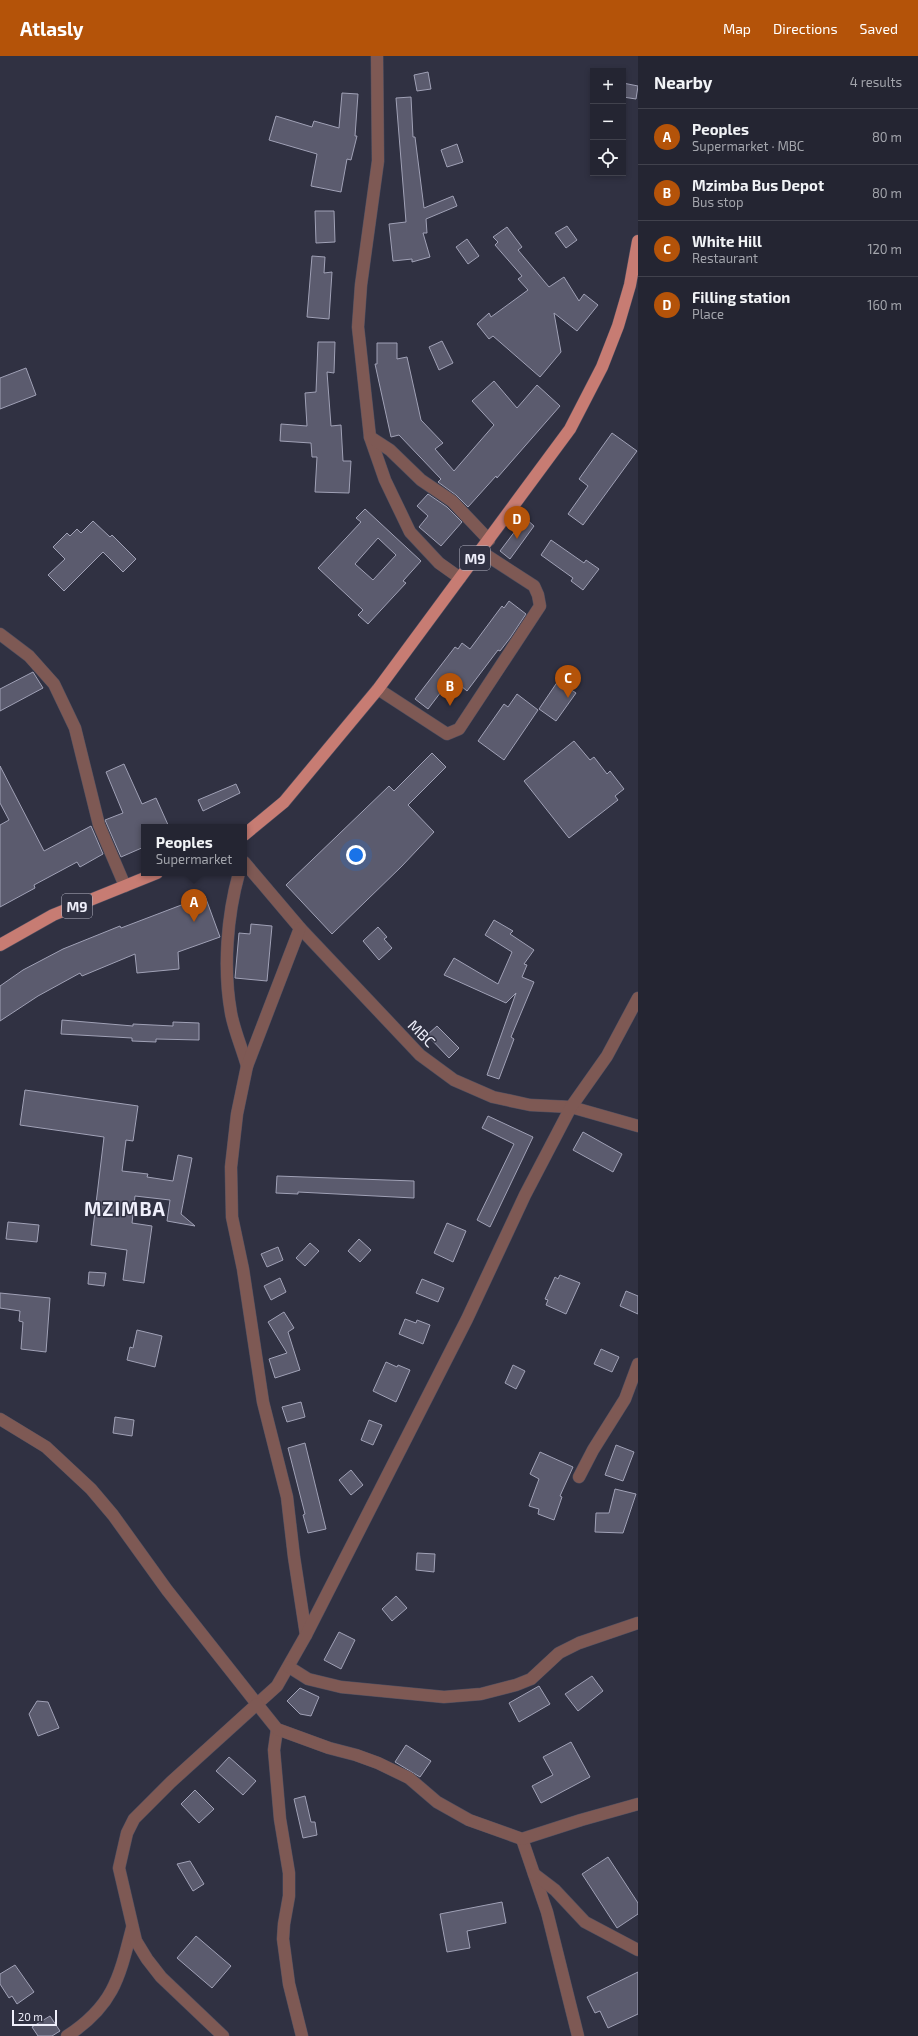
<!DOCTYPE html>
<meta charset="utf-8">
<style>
:root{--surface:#242532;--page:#2c2d3a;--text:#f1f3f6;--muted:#a3a5ac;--line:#41424d;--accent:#b45309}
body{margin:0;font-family:"Exo 2",sans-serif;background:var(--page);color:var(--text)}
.controls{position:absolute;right:12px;top:12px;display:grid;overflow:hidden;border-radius:0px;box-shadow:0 2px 6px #0003}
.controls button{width:36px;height:36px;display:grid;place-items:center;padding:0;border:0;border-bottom:1px solid var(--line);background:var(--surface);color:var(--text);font:20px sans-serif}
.scale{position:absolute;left:12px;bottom:10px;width:45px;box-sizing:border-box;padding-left:4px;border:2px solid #efeffb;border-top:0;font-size:11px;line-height:14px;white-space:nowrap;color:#efeffb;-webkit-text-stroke:3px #303142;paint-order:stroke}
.you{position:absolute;left:356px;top:799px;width:14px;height:14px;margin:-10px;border:3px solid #fff;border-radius:50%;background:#1a73e8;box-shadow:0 0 0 6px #1a73e833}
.badge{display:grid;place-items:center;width:26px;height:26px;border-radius:50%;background:var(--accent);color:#fff;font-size:13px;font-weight:700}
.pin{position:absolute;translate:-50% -33px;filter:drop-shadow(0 1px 2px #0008)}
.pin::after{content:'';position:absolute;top:21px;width:14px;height:12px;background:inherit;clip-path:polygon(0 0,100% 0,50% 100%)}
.popup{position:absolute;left:141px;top:768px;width:106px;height:52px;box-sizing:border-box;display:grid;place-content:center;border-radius:0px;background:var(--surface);filter:drop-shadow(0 1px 3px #0005);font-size:13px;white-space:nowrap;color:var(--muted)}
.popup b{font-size:15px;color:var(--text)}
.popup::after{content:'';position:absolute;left:50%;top:100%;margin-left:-8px;border:8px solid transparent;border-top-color:var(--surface)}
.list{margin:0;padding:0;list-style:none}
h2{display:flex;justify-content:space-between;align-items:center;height:52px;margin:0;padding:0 16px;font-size:17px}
h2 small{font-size:13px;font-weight:400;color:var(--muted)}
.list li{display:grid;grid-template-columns:26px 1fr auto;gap:12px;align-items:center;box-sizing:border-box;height:56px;padding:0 16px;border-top:1px solid var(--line)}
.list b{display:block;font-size:15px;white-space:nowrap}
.list p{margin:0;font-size:13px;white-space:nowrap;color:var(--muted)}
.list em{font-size:13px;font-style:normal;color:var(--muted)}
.icon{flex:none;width:22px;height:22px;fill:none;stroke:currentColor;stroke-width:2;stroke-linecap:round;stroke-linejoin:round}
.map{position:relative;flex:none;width:638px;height:1980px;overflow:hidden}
header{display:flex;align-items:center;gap:24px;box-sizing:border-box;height:56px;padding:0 20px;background:var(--accent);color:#fff}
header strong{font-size:19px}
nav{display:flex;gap:22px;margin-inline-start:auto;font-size:14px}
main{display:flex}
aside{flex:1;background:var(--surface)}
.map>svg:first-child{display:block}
.building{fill:#5b5b6e;stroke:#a0a1b6;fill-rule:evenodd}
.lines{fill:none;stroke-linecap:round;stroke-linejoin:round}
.minor-casing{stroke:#4f4f60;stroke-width:13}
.major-casing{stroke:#4f4f60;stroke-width:13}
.minor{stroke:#7e5954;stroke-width:12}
.major{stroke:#c77c73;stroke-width:12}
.labels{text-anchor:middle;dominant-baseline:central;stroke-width:3;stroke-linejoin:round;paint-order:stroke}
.shield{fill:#303142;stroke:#b6b6c4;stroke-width:1}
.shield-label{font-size:14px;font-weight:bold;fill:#efeffb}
.street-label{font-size:15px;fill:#efeffb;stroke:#303142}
.district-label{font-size:19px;font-weight:bold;letter-spacing:1px;fill:#efeffb;stroke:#303142}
</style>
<header>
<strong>Atlasly</strong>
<nav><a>Map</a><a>Directions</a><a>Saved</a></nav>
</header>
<main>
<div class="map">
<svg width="638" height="1980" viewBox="0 0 638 1980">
<rect width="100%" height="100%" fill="#303142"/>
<!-- building -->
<g class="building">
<polygon points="428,16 431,33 417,35 414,19"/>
<polygon points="623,27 638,30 636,43 623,41"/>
<polygon points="342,37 358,38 355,80 357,80 351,104 347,103 341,136 311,130 317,98 269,84 276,60 312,71 314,65 339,72"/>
<polygon points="411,41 413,81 415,81 424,152 453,140 457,150 426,163 427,177 423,177 430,201 412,206 412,203 393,205 389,168 406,166 396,42"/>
<polygon points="457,88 463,106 447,111 441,94"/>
<polygon points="315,155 334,155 335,186 316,187"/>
<polygon points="567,170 577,184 566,192 555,177"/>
<polygon points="507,171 522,191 518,194 549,231 564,221 579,245 584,238 598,249 577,275 554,257 561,296 540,321 493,280 489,283 477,268 489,257 491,261 528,234 518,223 522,220 495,189 498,186 493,181"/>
<polygon points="467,183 479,200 468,208 456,191"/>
<polygon points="312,200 325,201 324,217 332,216 329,263 307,261"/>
<polygon points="442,285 453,307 439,314 429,291"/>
<polygon points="318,286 335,286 334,317 327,316 331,370 341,369 343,405 351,405 349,437 315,436 317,401 312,401 311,387 280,385 281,368 307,370 305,337 316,336"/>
<polygon points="377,287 397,287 397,303 407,301 421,364 443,387 435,393 454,415 494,369 472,345 494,325 517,352 537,329 560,350 497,422 496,420 468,451 456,439 438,426 441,423 399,379 391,381 375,308 377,308"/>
<polygon points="26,312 36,339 0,353 0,322"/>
<polygon points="612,377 637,395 583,469 568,458 588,430 579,423"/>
<polygon points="428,438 447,451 462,466 441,490 419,471 428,460 417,450"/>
<path d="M365,453L421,505L403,525L406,527L368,568L358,559L363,554L318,512L361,466L356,462ZM378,482L396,499L373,524L355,508Z"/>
<polygon points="525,462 534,470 510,503 500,495"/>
<polygon points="93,465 110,481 112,479 136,503 123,516 103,496 64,535 48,519 65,503 53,491 67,477 70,480 77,473 81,477"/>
<polygon points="551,484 584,507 586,504 599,513 583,534 571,525 573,522 541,499"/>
<polygon points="509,545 526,558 510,582 500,595 498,594 467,635 461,630 457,636 447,628 428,653 415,643 455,591 458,593 462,587 470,593 502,550 504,552"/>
<polygon points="33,616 43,632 0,655 0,633"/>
<polygon points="558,625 576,637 556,665 539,653"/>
<polygon points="517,638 538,654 504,704 478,685 504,648 508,651"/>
<polygon points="574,685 590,704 594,701 607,718 610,715 624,733 615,740 618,744 569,782 524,725"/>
<polygon points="432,697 446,711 408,749 434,776 402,810 332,878 286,829 389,730 394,735"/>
<polygon points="124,708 142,748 156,742 169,771 144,771 144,791 121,801 105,764 123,757 106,716"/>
<polygon points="0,710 44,795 91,770 103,798 80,811 77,806 34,829 35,832 0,851 0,769 9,764 0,747"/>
<polygon points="236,728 240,737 203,755 198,744"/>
<polygon points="205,840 220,881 178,896 179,913 137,917 135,898 82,920 80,917 38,940 0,965 0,930 23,914 63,893 120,870 121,872"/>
<polygon points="494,864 513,875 510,878 534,894 524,908 527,909 522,921 534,926 511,981 514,983 499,1023 487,1019 516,937 506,947 444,919 454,902 498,928 512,896 485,879"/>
<polygon points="251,868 272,870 267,925 235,922 239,877 250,878"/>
<polygon points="378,871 387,881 384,883 392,892 379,904 363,885"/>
<polygon points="62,964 133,970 133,968 173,970 173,966 199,967 199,984 156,983 156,986 132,985 132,982 61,978"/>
<polygon points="437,970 459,992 449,1002 427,979"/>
<polygon points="25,1034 138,1050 133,1085 126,1084 122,1115 148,1118 147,1121 173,1125 178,1099 192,1102 181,1158 195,1170 167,1165 170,1144 135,1140 132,1167 152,1170 144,1227 123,1224 127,1194 91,1189 104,1081 20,1069"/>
<polygon points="488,1060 533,1081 490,1171 477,1164 514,1088 482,1072"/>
<polygon points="583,1076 622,1098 613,1116 573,1094"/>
<polygon points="277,1120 414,1125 414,1142 298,1136 298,1138 276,1137"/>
<polygon points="8,1166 39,1169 37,1186 6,1183"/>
<polygon points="447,1167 466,1175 453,1206 434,1197"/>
<polygon points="359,1183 371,1194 360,1206 348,1195"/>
<polygon points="310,1187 319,1195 305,1210 296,1202"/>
<polygon points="278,1191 283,1204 267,1211 261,1198"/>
<polygon points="89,1216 106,1217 104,1230 88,1228"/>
<polygon points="560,1219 580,1227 566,1258 546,1249 548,1244 545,1243 555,1221 558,1223"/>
<polygon points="280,1222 286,1236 271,1244 264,1230"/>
<polygon points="422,1223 444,1232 438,1246 416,1237"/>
<polygon points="626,1235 638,1240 638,1258 620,1250"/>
<polygon points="0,1237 50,1242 46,1296 21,1293 23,1266 19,1265 20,1255 0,1252"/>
<polygon points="284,1256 294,1272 288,1276 300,1314 275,1322 269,1303 287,1297 268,1266"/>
<polygon points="405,1263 416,1267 417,1264 430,1269 423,1288 399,1278"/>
<polygon points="137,1274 162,1280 155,1311 127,1304 130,1291 133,1292"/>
<polygon points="601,1293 619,1301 612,1316 594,1308"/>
<polygon points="386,1306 397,1311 398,1309 410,1314 396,1346 373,1335"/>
<polygon points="513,1309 525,1315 516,1333 505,1327"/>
<polygon points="301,1346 305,1361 287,1366 282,1351"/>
<polygon points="115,1361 134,1364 132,1380 113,1377"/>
<polygon points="369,1364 382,1369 373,1389 361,1384"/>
<polygon points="305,1387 326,1473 308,1477 303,1459 305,1458 288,1392"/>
<polygon points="616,1389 634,1396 623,1425 605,1419"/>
<polygon points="540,1396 573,1411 560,1440 562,1441 554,1464 538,1458 539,1453 529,1450 539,1423 530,1418"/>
<polygon points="351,1414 363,1429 351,1439 339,1424"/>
<polygon points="615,1433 636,1438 623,1477 595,1476 596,1457 609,1457"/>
<polygon points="417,1497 435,1498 434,1516 416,1514"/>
<polygon points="396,1540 407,1552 392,1565 382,1553"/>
<polygon points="339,1576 355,1584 341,1613 324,1604"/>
<polygon points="592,1620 603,1635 578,1655 565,1638"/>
<polygon points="539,1630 550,1648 519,1666 509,1647"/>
<polygon points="300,1632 319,1641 311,1660 300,1658 287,1645"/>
<polygon points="37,1645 48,1646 59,1672 38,1680 29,1658"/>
<polygon points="571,1686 590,1721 541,1747 532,1730 553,1719 543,1701"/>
<polygon points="406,1689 431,1705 420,1721 395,1706"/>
<polygon points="229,1701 256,1725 243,1739 216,1715"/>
<polygon points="195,1734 214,1753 199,1767 181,1748"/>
<polygon points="305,1740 311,1766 315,1766 317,1779 303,1782 294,1743"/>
<polygon points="608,1801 638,1847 638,1858 617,1872 582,1818"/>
<polygon points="190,1805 204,1828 193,1835 177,1808"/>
<polygon points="502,1846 506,1867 467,1875 470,1892 447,1896 440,1858"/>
<polygon points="196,1880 231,1910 212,1932 177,1902"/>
<polygon points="15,1909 34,1936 17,1948 12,1940 9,1942 0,1928 0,1918"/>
<polygon points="638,1916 638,1958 608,1972 600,1955 595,1957 587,1941"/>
<polygon points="50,1960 60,1975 52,1980 38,1980 32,1971"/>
</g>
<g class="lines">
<!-- minor casing -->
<g class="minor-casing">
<g id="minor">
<polyline points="377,0 378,105 361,229 358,271 370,381 385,424 410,476 439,507 460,522"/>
<polyline points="370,381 390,394 421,424 452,445 489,484"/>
<polyline points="0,578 29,600 54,628 75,672 99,769 125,830"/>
<polyline points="378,633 447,678 459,673 540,550 538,539 534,530 480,495"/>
<polyline points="244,806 300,872 420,999 454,1024 493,1041 530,1049 571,1051 638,1070"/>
<path d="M239,817C227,860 223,913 231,957C234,974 242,992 247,1010"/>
<polyline points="300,872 247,1010 237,1058 231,1111 232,1161 243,1213 263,1346 287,1441 294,1501 306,1579"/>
<polyline points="0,1363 46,1391 91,1433 113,1459 167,1534 257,1648 277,1630 306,1579 467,1263 525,1139 571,1051 607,1000 638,942"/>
<polyline points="579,1421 593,1394 625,1343 638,1308"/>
<polyline points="289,1611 308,1623 341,1631 444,1641 481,1638 516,1629 531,1623 559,1597 579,1587 638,1567"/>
<polyline points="277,1673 274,1694 280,1763 289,1817 289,1840 284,1868 283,1883 289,1928 302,1980"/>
<polyline points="522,1783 547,1856 578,1980"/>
<polyline points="534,1818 555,1834 585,1866 638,1894"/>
<path d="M67,1980C113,1950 119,1923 132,1872"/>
<polyline points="223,1980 161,1921 147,1903 136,1885 119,1812 127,1777 134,1763 171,1726 257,1648 277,1673 329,1692 356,1699 378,1707 409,1722 437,1746 469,1764 522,1783 581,1764 638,1748"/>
</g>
</g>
<!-- major casing -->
<g class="major-casing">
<g id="major">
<polyline points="244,779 284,746 378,633 570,373 602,311 618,270 630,229 638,185"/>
<polyline points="0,889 53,859 157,817"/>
</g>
</g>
<!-- minor -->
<use href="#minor" class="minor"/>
<!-- major -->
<use href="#major" class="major"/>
</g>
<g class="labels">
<!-- shield labels -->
<g class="shield">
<rect x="460" y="490" width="30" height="24" rx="3"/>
<rect x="62" y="838" width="30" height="24" rx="3"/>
</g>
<g class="shield-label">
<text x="475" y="502">M9</text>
<text x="77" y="850">M9</text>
</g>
<!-- street labels -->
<g class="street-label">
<text transform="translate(422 977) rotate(45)">MBC</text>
</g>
<!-- district labels -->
<g class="district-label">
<text x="125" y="1152">MZIMBA</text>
</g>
</g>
</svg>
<div class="controls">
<button>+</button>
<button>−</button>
<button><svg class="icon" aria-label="locate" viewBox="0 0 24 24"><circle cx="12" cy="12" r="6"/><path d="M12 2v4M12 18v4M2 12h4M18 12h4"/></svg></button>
</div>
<div class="scale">20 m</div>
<div class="you"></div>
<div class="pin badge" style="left:194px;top:866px">A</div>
<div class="popup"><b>Peoples</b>Supermarket</div>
<div class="pin badge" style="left:450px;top:650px">B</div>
<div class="pin badge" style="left:568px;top:642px">C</div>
<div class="pin badge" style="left:517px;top:483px">D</div>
</div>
<aside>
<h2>Nearby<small>4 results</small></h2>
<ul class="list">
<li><span class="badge">A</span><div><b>Peoples</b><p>Supermarket · MBC</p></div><em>80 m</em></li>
<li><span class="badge">B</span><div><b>Mzimba Bus Depot</b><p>Bus stop</p></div><em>80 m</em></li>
<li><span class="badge">C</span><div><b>White Hill</b><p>Restaurant</p></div><em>120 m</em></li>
<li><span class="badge">D</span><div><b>Filling station</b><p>Place</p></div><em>160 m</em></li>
</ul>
</aside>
</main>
